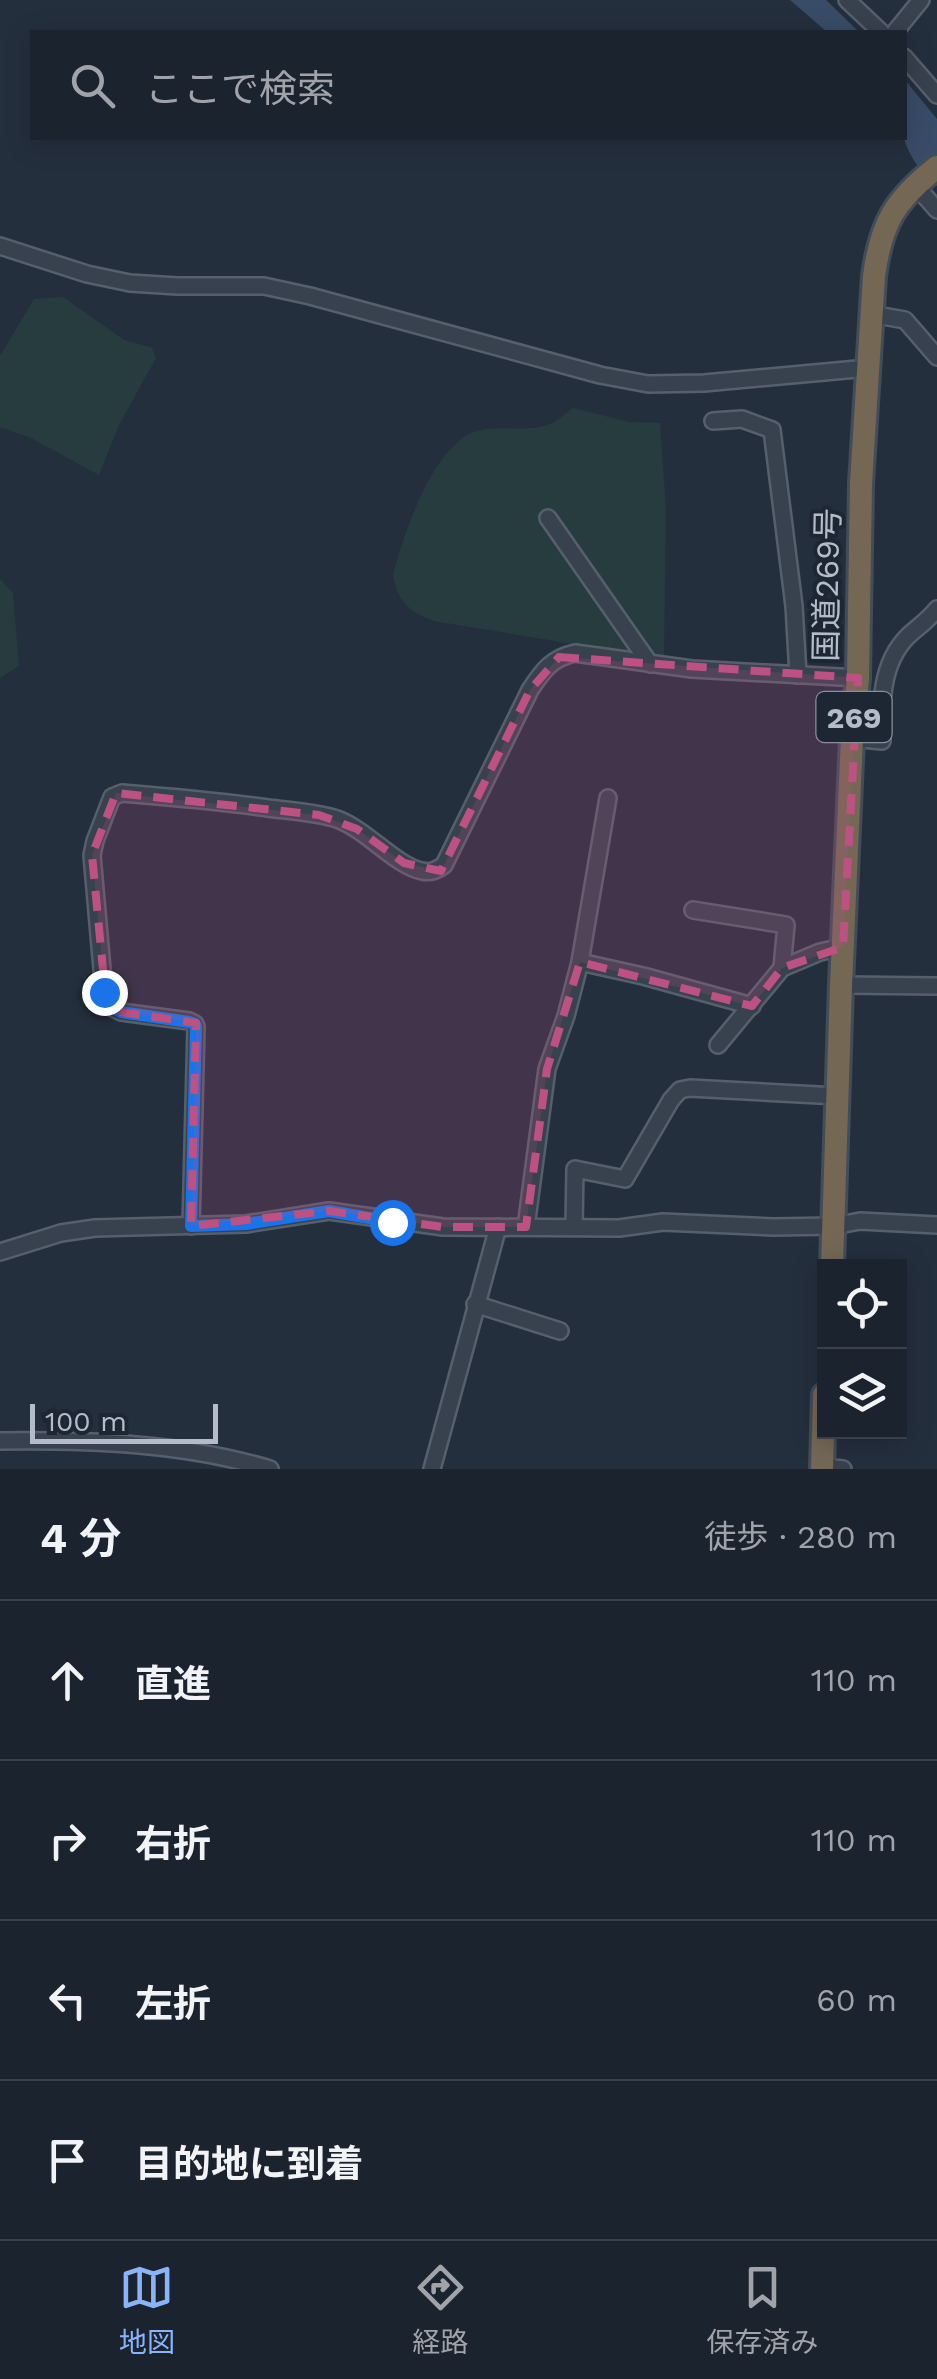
<!DOCTYPE html>
<html lang="ja">
<meta charset="utf-8">
<style>
:root{--surface:#1b232e;--page:#242b36;--text:#f1f3f6;--muted:#a0a4aa;--line:#39404a;--accent:#8ab4f8}
body{margin:0;font-family:"Work Sans","Noto Sans JP",sans-serif;background:var(--page);color:var(--text)}
.controls{position:absolute;right:30px;bottom:30px;display:grid;overflow:hidden;border-radius:0px;box-shadow:0 5px 25px #0003}
.controls button{width:90px;height:90px;display:grid;place-items:center;padding:0;border:0;border-bottom:2px solid var(--line);background:var(--surface);color:var(--text);font:50px sans-serif}
.scale{position:absolute;left:30px;bottom:25px;width:188px;box-sizing:border-box;padding-left:10px;border:5px solid #b4bcc9;border-top:0;font-size:28px;line-height:35px;white-space:nowrap;color:#b4bcc9;-webkit-text-stroke:8px #1d2633;paint-order:stroke}
.stop{position:absolute;width:30px;height:30px;margin:-22px;border:8px solid #1a73e8;border-radius:50%;background:#fff}
.stop.end{background:#1a73e8;border-color:#fff;box-shadow:0 2px 10px #0008}
.list{margin:0;padding:0;list-style:none}
h2{display:flex;justify-content:space-between;align-items:center;height:130px;margin:0;padding:0 40px;font-size:42px}
h2 small{font-size:32px;font-weight:400;color:var(--muted)}
.list li{display:grid;grid-template-columns:65px 1fr auto;gap:30px;align-items:center;box-sizing:border-box;height:160px;padding:0 40px;border-top:2px solid var(--line)}
.list b{display:block;font-size:38px;white-space:nowrap}
.list em{font-size:32px;font-style:normal;color:var(--muted)}
.icon{flex:none;width:55px;height:55px;fill:none;stroke:currentColor;stroke-width:2;stroke-linecap:round;stroke-linejoin:round}
.map{position:relative;flex:none;width:937px;height:1469px;overflow:hidden}
.search{position:absolute;background:var(--surface);box-shadow:0 5px 25px #0003;left:30px;right:30px;top:30px;height:110px;display:flex;align-items:center;gap:25px;box-sizing:border-box;padding:0 35px;border-radius:0px;color:var(--muted);font-size:38px}
.sheet{height:770px;background:var(--surface)}
nav{display:flex;justify-content:space-around;align-items:center;box-sizing:border-box;height:140px;border-top:2px solid var(--line);background:var(--surface);font-size:28px;color:var(--muted)}
nav a{display:grid;justify-items:center;gap:5px}
nav .on{color:var(--accent)}
.map>svg:first-child{display:block}
.green{fill:#263c3f}
.water{fill:#394c67}
.lines{fill:none;stroke-linecap:round;stroke-linejoin:round}
.minor-casing{stroke:#565f6c;stroke-width:20}
.highway-casing{stroke:#434c59;stroke-width:28}
.minor{stroke:#38414e;stroke-width:15}
.highway{stroke:#746855;stroke-width:22}
.route{stroke:#1a73e8;stroke-width:12}
.marked{fill:#bd5182;fill-opacity:0.2;stroke:#bd5182;stroke-width:8;stroke-dasharray:20 12;stroke-linejoin:round}
.labels{text-anchor:middle;dominant-baseline:central;stroke-width:8;stroke-linejoin:round;paint-order:stroke}
.shield{fill:#1d2633;stroke:#878f9c;stroke-width:2.5}
.shield-label{font-size:30px;font-weight:bold;fill:#b4bcc9}
.street-label{font-size:32px;fill:#b4bcc9;stroke:#1d2633}
</style>
<div class="map">
<svg width="937" height="1469" viewBox="0 0 937 1469">
<rect width="100%" height="100%" fill="#242f3e"/>
<!-- green -->
<g class="green">
<polygon points="63,297 124,340 152,348 156,358 119,425 99,475 31,438 0,427 0,356 34,299"/>
<path d="M573,408L629,422L660,423L666,508L664,659L434,621C409,612 397,601 393,574C404,534 433,444 477,431C498,425 529,432 547,425C556,422 565,414 573,408Z"/>
<polygon points="0,579 13,593 19,666 0,678"/>
</g>
<!-- water -->
<g class="water">
<polygon points="790,0 826,0 859,32 827,32"/>
<path d="M905,80L937,119V186C924,177 908,155 904,138C900,121 904,98 905,80Z"/>
</g>
<g class="lines">
<!-- minor casing -->
<g class="minor-casing">
<g id="minor">
<polyline points="847,0 881,32"/>
<polyline points="895,32 921,0"/>
<polyline points="904,57 937,95"/>
<polyline points="915,185 937,210"/>
<polyline points="0,246 87,274 130,283 177,286 264,286 310,296 600,375 648,384 704,383 868,368"/>
<polyline points="871,314 905,320 937,357"/>
<polyline points="713,421 742,419 772,430 794,606 798,675"/>
<polyline points="548,518 650,664"/>
<path d="M852,738L882,741C881,705 880,664 908,636C918,627 928,620 937,609"/>
<polyline points="693,910 786,925 782,968"/>
<polyline points="580,962 643,976 752,1006"/>
<polyline points="841,985 937,986"/>
<polyline points="718,1045 782,968 820,952 843,947"/>
<path d="M191,1226L196,1027L195,1024L189,1021L121,1012L109,1006L104,992L92,855L95,841L112,797L122,793C171,797 219,801 268,808C291,811 315,812 337,819C367,830 396,866 422,871C431,873 437,870 444,865L530,690C543,670 552,658 575,653L692,669L858,678"/>
<polyline points="574,1226 575,1169 625,1179 671,1100 680,1090 690,1088 837,1096"/>
<polyline points="526,1227 547,1069 566,1016 580,962 608,798"/>
<polyline points="0,1252 61,1233 95,1228 246,1224 329,1211 443,1227 619,1228 663,1222 773,1227 834,1226 860,1221 937,1225"/>
<polyline points="475,1304 560,1331"/>
<path d="M0,1441C90,1440 184,1443 270,1469"/>
<polyline points="822,1467 843,1469"/>
<polyline points="432,1469 498,1227"/>
</g>
</g>
<!-- highway casing -->
<g class="highway-casing">
<g id="highway">
<path d="M832,1266L841,985L852,738L858,678L861,483L874,276C881,223 895,200 937,167"/>
<polyline points="822,1469 824,1395"/>
</g>
</g>
<!-- minor -->
<use href="#minor" class="minor"/>
<!-- highway -->
<use href="#highway" class="highway"/>
</g>
<g class="lines">
<!-- route -->
<polyline class="route" points="104,992 109,1006 121,1012 189,1022 195,1024 196,1027 191,1226 246,1224 329,1211 392,1222"/>
</g>
<!-- marked area -->
<path class="marked" d="M559,657L858,678L843,947L782,968L752,1006L580,962L547,1069L526,1227H443L329,1211L191,1226L196,1023L121,1012L106,1001L92,855L116,793L319,815L357,829L404,863L441,871L530,690Z"/>
<g class="labels">
<!-- shield labels -->
<rect class="shield" x="816.5" y="692" width="75" height="50" rx="8"/>
<g class="shield-label">
<text x="854" y="717">269</text>
</g>
<!-- street labels -->
<g class="street-label">
<text transform="translate(827 585) rotate(-89)">国道269号</text>
</g>
</g>
</svg>
<div class="controls">
<button><svg class="icon" aria-label="locate" viewBox="0 0 24 24"><circle cx="12" cy="12" r="6"/><path d="M12 2v4M12 18v4M2 12h4M18 12h4"/></svg></button>
<button><svg class="icon" aria-label="layers" viewBox="0 0 24 24"><path d="M12 4l9 5-9 5-9-5zM3 14l9 5 9-5"/></svg></button>
</div>
<div class="scale">100 m</div>
<div class="stop" style="left:392px;top:1222px"></div>
<div class="stop end" style="left:104px;top:992px"></div>
<div class="search"><svg class="icon" aria-label="search" viewBox="0 0 24 24"><circle cx="10" cy="10" r="6"/><path d="M15 15l6 6"/></svg>ここで検索</div>
</div>
<section class="sheet">
<h2>4 分<small>徒歩 · 280 m</small></h2>
<ul class="list">
<li><svg class="icon" aria-label="ahead" viewBox="0 0 24 24"><path d="M12 20V5M6 11l6-6 6 6"/></svg><div><b>直進</b></div><em>110 m</em></li>
<li><svg class="icon" aria-label="right" viewBox="0 0 24 24"><path d="M7 20v-9h11M14 6l5 5-5 5"/></svg><div><b>右折</b></div><em>110 m</em></li>
<li><svg class="icon" aria-label="left" viewBox="0 0 24 24"><path d="M17 20v-9H6M10 6l-5 5 5 5"/></svg><div><b>左折</b></div><em>60 m</em></li>
<li><svg class="icon" aria-label="arrive" viewBox="0 0 24 24"><path d="M6 21V4h12l-3 4 3 4H6"/></svg><div><b>目的地に到着</b></div></li>
</ul>
</section>
<nav>
<a class="on"><svg class="icon" aria-label="map" viewBox="0 0 24 24"><path d="M3 6l6-2 6 2 6-2v14l-6 2-6-2-6 2zM9 4v14M15 6v14"/></svg>地図</a>
<a><svg class="icon" aria-label="directions" viewBox="0 0 24 24"><path d="M12 3l9 9-9 9-9-9zM9 14v-3h6M13 9l2 2-2 2"/></svg>経路</a>
<a><svg class="icon" aria-label="saved" viewBox="0 0 24 24"><path d="M7 4h10v16l-5-4-5 4z"/></svg>保存済み</a>
</nav>
